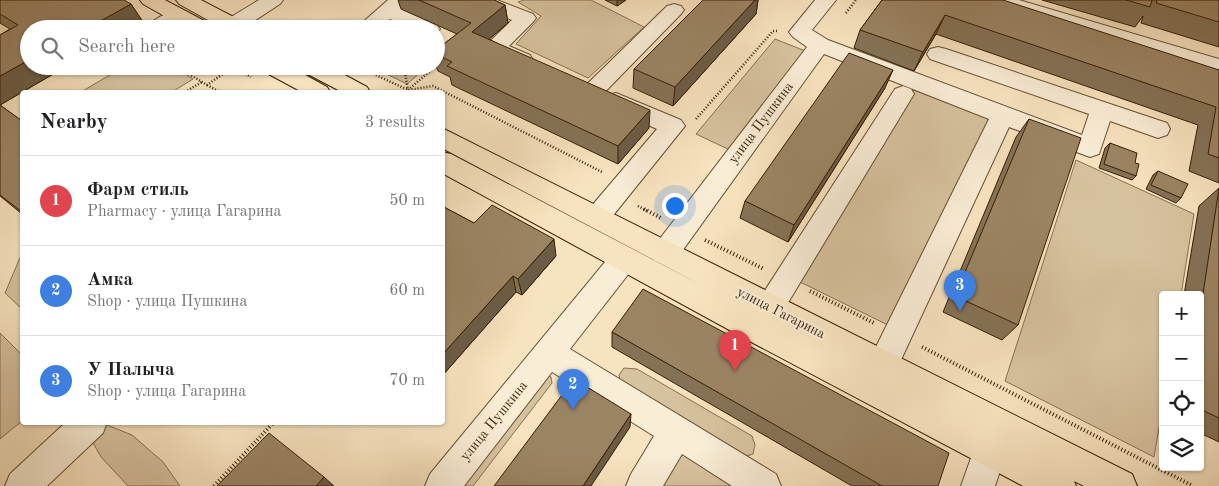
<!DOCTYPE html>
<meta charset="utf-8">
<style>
:root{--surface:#fff;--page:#f2f2f2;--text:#202124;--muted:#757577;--line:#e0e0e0;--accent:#b45309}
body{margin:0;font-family:"Old Standard TT",serif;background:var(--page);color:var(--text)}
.controls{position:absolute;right:15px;bottom:15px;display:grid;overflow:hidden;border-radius:5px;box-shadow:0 1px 4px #0004}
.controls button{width:45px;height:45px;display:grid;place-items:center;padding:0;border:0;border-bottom:1px solid var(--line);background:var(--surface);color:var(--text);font:25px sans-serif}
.you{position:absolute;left:674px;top:205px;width:18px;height:18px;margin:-12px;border:4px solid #fff;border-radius:50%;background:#1a73e8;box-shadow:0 0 0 8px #1a73e833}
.badge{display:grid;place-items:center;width:32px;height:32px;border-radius:50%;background:var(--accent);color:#fff;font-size:16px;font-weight:700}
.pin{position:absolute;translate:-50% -41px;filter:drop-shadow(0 1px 2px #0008)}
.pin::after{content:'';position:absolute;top:26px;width:18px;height:15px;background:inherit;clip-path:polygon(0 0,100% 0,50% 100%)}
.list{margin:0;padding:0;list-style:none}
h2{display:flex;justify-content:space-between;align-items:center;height:65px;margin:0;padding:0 20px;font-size:21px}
h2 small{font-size:16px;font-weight:400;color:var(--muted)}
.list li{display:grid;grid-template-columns:32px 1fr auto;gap:15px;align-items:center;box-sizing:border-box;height:90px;padding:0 20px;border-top:1px solid var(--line)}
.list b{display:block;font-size:19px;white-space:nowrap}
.list p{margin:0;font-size:16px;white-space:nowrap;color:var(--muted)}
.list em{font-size:16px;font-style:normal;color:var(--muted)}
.icon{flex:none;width:28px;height:28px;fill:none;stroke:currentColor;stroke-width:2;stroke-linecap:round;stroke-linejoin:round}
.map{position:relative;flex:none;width:1219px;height:486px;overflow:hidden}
.search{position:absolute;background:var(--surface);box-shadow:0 1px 4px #0004;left:20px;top:20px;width:425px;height:55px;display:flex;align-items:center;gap:12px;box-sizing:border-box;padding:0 18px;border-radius:28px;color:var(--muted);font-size:19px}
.panel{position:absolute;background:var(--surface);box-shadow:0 1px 4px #0004;left:20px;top:90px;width:425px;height:335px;border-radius:5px}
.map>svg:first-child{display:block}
.green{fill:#d7c29f;stroke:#867050}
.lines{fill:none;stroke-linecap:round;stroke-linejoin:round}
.minor-casing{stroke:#664f30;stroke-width:2}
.major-casing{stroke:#361e00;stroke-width:2}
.path-far1{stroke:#361e00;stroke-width:2.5;stroke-dasharray:1 2;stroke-linecap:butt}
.path{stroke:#361e00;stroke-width:4;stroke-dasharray:1 2.5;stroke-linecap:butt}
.minor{fill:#faedd6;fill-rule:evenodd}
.major{fill:#f8e3c0;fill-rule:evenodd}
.wall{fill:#857256;stroke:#361e00}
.shaded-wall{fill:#6c5c46;stroke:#361e00}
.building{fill:#9b8464;stroke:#361e00}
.labels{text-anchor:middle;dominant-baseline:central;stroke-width:4;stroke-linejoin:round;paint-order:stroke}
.street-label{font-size:14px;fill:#361e00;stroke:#faedd6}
</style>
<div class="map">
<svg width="1219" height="486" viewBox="0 0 1219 486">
<rect width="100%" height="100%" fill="#f8e3c0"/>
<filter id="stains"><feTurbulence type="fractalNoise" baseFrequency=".004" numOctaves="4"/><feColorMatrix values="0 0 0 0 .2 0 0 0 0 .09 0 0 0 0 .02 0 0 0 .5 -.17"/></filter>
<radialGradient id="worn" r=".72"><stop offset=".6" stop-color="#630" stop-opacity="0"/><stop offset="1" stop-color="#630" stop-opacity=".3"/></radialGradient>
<!-- green -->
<g class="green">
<polygon points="524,0 591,0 644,27 588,78 516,44 541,16 518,2"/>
<polygon points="775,39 808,52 732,151 696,134"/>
<polygon points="125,66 172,66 193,79 172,92 81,92"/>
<polygon points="370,66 428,66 407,84"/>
<polygon points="914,90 994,120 892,327 798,281"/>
<polygon points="1076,160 1194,214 1181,295 1163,295 1163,405 1154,457 1005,381"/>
<polygon points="22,253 22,309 5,293"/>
<polygon points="0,333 22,355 22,421 0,439"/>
<polygon points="624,368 637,369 752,436 755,445 753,454 741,458 621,385 619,375"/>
<polygon points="543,373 551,377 552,383 473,486 450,486"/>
<polygon points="107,425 132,435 163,462 180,486 128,486 101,457 92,441"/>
<polygon points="684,453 738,486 656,486 675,456"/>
</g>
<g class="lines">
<!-- minor casing -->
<g class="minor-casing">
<g id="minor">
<polygon points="259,0 283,0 280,4 242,29 225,29 223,25 226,20"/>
<polygon points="388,0 411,0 402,9 436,24 440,29 436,34 436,29 411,29 390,19 378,29 355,29"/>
<path d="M469,0H497L533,14L536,18L533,22L509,46L530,55L533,60L530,65C518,68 490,58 483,48L512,20L472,4Z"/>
<polygon points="815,0 836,0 812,30 828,40 1082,135 1089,114 930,59 927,54 930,49 938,47 946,49 1167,123 1170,129 1167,135 1158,138 1110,121 1099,154 1090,157 1009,127 894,375 883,379 872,375 867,365 989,119 824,54 675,261 665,264 655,261 651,253 655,245 807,47 793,37 789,32"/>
<polygon points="987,0 1019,0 1219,59 1219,73 990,4"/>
<polygon points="674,4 681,6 684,10 681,14 601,96 593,99 585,96 582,91 585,86 667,6"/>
<path d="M179,10L186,12L189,16C179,31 162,29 146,29C152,19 168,12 179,10Z"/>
<polygon points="903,86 911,89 914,94 780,316 770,320 760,316 755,307 760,298 895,89"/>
<polygon points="616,93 681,120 685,126 607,223 598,226 589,223 585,216 589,209 657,129 608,107 604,101 608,95"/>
<polygon points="624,247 634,251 638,259 634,267 570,349 776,474 781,486 732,486 682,454 663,486 626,486 631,474 654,436 552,372 464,486 425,486 430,474 614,251"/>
<polygon points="66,422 107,422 103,433 47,486 5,486 10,474"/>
<polygon points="990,433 1002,438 1007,450 995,486 961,486 978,438"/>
</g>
</g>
<!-- major casing -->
<g class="major-casing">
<g id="major">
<polygon points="140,0 165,0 210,24 213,29 187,29 143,4"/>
<polygon points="176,0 201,0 247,24 250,29 224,29 179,4"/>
<polygon points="260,66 289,66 327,87 330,92 302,92 263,71"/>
<polygon points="299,66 328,66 367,87 370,92 342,92 302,71"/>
<polygon points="442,128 1132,474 1137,486 1084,486 1074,481 1076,486 1023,486 755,344 442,173 442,152 451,154 705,287 442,148"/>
</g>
</g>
<!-- path-far1 -->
<g class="path-far1">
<polyline points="846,13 856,0"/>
<polyline points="276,22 288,29"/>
<polyline points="176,66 207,85 233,67"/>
<polyline points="404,66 408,90"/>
<polyline points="232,67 251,77"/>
<polyline points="376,75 408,90 433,86 602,172"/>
<polyline points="207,85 220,92"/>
<polyline points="408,90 436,66"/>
<polyline points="185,92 202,82"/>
<polyline points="696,119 773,31 777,31"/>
<polyline points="638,206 647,211"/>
</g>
<!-- path -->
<g class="path">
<polyline points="644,209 661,218"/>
<polyline points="705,240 764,269"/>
<polyline points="810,291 874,323"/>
<polyline points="922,347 1193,486"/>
<polyline points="214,486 274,422"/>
</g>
<!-- minor -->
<use href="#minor" class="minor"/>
<!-- major -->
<use href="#major" class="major"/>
</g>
<!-- wall -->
<g class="wall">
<polygon points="0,0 131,4 143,22 132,29 29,29 29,66 67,66 0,105 0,35 10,29 0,23"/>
<polygon points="398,0 494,0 505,5 508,23 489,39 649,128 618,164 452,85 450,77 438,71 436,66 436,50 457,34 401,9"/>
<polygon points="605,0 626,0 617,6"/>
<polygon points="703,0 758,0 756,14 673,106 633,88 634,69"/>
<polygon points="882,0 1219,70 1219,183 1189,171 1198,125 936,34 914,71 854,48 860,30"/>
<polygon points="1042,0 1219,0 1219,47 1141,23 1143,16 1135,27"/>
<polygon points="885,88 788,242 740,218 745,201"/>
<polygon points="0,105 22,121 22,214 0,196"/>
<polygon points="1029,119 1018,325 1002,340 943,312 1016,137"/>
<polygon points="1110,143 1135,163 1136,176 1132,180 1099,168 1105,148"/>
<polygon points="1158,171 1181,198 1176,203 1146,189 1153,175"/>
<polygon points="1219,188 1219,442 1200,433 1200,295 1184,295 1199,206"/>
<polygon points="442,206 474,223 556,256 522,295 516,292 442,376"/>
<polygon points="612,332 938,486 852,486 612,347"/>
</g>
<!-- shaded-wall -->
<g class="shaded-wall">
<polygon points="619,0 626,0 617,6 617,1"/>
<polygon points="755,0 758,0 756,14 673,106 675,87"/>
<polygon points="131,4 143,22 132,29 86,29"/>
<polygon points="505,5 508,23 476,50 472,32"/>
<polygon points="945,15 936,34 914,71 923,52"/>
<polygon points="29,60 29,66 67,66 0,105 0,76"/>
<polygon points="893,70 885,88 788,242 794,225"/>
<polygon points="650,110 649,128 618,164 618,146"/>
<polygon points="554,239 556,256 522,295 518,279"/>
<polygon points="513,276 516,292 442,376 442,355"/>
<polygon points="631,414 630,427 591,486 583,486"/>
<polygon points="324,477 334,486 316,486"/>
</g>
<!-- building -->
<g class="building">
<polygon points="0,0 124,0 131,4 86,29 29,29 29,60 0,76 0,35 18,25 0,14"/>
<polygon points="419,0 494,0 505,5 472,32 650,110 618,146 447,66 452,62 436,54 436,50 471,23"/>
<polygon points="703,0 755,0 675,87 634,69"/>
<polygon points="882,0 1003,0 1219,70 1219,158 1208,154 1216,107 945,15 923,52 860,30"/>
<polygon points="1126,0 1152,0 1150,7"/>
<polygon points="1157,0 1219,0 1219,22 1156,3"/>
<polygon points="849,53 893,70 794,225 745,201"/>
<polygon points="0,105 22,121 22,212 0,195"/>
<polygon points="1029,119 1081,138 1018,325 955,296"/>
<polygon points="1110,143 1137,153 1135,163 1139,164 1136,176 1104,164"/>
<polygon points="1158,171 1188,184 1181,198 1151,185"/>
<polygon points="1219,188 1219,418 1200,409 1200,314"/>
<polygon points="492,205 554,239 518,279 513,276 442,355 442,206 474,223"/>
<polygon points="643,289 949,453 938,486 882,486 612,332"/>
<polygon points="574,379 631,414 583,486 494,486"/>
<polygon points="269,433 324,477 316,486 217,486"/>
</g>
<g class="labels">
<!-- street labels -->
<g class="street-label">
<text transform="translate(761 123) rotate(-53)">улица Пушкина</text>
<text transform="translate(781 313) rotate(27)">улица Гагарина</text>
<text transform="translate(494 421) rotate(-51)">улица Пушкина</text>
</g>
</g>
<rect width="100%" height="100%" filter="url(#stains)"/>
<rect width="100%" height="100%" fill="url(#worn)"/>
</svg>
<div class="controls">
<button>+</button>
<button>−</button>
<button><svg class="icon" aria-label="locate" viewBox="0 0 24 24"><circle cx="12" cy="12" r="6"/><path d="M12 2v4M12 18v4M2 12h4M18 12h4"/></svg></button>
<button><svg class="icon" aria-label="layers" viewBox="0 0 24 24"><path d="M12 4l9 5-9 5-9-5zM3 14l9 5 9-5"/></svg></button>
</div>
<div class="you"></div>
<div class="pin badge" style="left:735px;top:371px;background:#e0444e">1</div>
<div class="pin badge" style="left:573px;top:410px;background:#3f7fe0">2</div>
<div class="pin badge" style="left:960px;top:311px;background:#3f7fe0">3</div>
<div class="search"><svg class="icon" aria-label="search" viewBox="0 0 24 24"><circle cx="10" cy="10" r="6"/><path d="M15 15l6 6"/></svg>Search here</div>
<section class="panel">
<h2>Nearby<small>3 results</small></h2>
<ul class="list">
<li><span class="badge" style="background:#e0444e">1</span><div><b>Фарм стиль</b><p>Pharmacy · улица Гагарина</p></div><em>50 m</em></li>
<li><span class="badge" style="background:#3f7fe0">2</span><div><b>Амка</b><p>Shop · улица Пушкина</p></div><em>60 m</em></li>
<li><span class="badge" style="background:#3f7fe0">3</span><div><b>У Палыча</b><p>Shop · улица Гагарина</p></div><em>70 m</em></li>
</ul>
</section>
</div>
